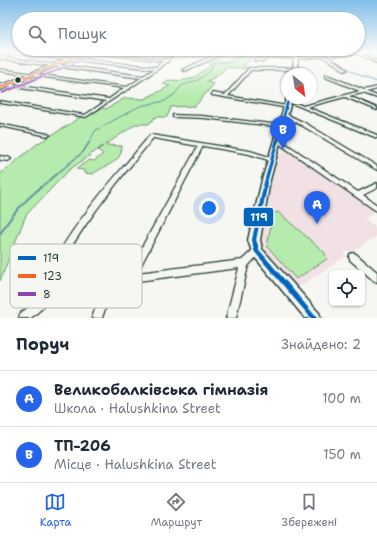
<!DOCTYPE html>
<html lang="uk">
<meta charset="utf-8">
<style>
:root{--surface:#fff;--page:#f6f6f7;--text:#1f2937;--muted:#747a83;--line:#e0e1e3;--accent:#2563eb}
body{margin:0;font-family:"Shantell Sans",sans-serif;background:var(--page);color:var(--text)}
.controls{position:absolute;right:12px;bottom:12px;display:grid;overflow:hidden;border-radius:6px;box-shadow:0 1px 3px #0004}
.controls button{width:36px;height:36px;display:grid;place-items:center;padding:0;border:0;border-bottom:1px solid var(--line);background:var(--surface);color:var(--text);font:20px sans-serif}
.compass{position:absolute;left:281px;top:68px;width:36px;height:36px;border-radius:50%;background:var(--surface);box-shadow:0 1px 3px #0004;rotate:150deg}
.you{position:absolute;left:209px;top:208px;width:14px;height:14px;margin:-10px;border:3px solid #fff;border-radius:50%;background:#1a73e8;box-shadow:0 0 0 6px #1a73e833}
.badge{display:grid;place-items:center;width:26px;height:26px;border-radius:50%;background:var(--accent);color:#fff;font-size:13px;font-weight:700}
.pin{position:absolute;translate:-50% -33px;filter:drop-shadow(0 1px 2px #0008)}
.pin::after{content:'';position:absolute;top:21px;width:14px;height:12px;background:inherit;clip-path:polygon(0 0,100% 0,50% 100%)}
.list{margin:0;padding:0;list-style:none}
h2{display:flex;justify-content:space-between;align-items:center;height:52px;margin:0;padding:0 16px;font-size:17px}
h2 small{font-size:13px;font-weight:400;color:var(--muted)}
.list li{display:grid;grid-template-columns:26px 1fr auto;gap:12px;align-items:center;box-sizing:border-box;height:56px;padding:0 16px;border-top:1px solid var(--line)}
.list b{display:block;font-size:15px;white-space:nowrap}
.list p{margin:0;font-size:13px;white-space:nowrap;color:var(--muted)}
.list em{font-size:13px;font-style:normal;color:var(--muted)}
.icon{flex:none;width:22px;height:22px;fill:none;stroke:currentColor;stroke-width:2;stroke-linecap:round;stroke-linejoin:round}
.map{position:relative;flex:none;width:377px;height:318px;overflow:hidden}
.search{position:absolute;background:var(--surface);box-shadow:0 1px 3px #0004;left:12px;right:12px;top:12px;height:44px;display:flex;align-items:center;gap:10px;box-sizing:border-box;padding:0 14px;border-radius:22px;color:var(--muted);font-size:15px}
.sheet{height:164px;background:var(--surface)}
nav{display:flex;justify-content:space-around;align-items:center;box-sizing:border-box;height:56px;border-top:1px solid var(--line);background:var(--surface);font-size:11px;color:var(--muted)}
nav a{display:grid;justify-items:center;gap:2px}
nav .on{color:var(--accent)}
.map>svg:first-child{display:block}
.built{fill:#f2e1e4}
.green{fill:#b5ebad;stroke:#6a9470}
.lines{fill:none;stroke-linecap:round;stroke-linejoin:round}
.stream-far2{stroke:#5f93a2;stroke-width:1}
.stream-far1{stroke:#5f93a2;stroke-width:1.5}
.stream{stroke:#5f93a2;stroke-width:2}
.street-casing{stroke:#1f3d34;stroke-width:2.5}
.secondary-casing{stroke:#1f3d34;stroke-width:3}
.street{fill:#f6f6f2;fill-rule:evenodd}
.secondary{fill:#f6f6f2;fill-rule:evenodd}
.bus-1-far4-casing{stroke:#f6f6f2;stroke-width:4}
.bus-1-far3-casing{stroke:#f6f6f2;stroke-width:5}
.bus-1-far2-casing{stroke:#f6f6f2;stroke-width:6}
.bus-1-far1-casing{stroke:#f6f6f2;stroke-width:7}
.bus-1-casing{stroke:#f6f6f2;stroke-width:8}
.bus-2-far1-casing{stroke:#f6f6f2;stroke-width:3}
.bus-2-casing{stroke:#f6f6f2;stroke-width:4}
.bus-3-far1-casing{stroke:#f6f6f2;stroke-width:3}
.bus-3-casing{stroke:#f6f6f2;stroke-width:4}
.bus-1-far4{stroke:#0065bd;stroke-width:2}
.bus-1-far3{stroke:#0065bd;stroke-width:2.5}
.bus-1-far2{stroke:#0065bd;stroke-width:3}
.bus-1-far1{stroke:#0065bd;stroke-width:4}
.bus-1{stroke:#0065bd;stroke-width:5}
.bus-2-far1{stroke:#f26522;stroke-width:1.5}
.bus-2{stroke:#f26522;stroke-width:2}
.bus-3-far1{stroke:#8e44ad;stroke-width:1.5}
.bus-3{stroke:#8e44ad;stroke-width:2}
.bus-dot{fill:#1f3d34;stroke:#f6f6f2;stroke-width:1.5}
.key{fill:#f6f6f2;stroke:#b6beb9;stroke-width:1}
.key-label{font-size:11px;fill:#1f3d34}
.line-badge{stroke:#f6f6f2;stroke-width:1.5}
.badge-label{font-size:11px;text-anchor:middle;font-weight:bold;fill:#fff}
</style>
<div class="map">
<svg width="377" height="318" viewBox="0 0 377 318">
<rect width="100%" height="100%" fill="#f6f6f2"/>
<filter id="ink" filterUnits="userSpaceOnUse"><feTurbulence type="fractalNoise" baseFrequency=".025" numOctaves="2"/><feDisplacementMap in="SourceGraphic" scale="8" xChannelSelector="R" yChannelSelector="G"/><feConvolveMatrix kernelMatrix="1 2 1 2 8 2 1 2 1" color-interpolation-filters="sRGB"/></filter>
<g filter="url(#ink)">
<!-- built -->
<polygon class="built" points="288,151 375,210 372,212 374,213 364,219 377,229 377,236 350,253 348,251 344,253 346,256 297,288 267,254 262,245 261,237 277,155"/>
<!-- green -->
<g class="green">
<path d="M246,52H255L248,58L251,59L243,66L250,68L248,69L226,67L220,74L206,82L214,84L195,106L171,107L167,117H155L149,124H136L105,145L122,146C121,165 105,164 93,174L84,173V170L76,169L89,160L94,161L103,154L98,150L103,146L69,170L26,215L0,281V174L37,144L70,124L78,118L86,116L102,108L106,109L125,98L144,99L170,86L163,84L168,80C193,82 193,78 212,64L207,62L213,60L228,62L237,55Z"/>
<polygon points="278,212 324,252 327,259 296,279 267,246 273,214"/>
</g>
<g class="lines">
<!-- stream-far2 -->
<g class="stream-far2">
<polyline points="317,52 327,54 338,63"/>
<polyline points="343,66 361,76 377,82"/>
<polyline points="89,142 96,130 140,106 165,101 175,94 181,86 198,80 205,75 210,71 214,63 234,62 240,57 251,52"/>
</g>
<!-- stream-far1 -->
<polyline class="stream-far1" points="40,188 83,152 90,141"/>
<!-- stream -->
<path class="stream" d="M0,234C11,215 24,201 41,187"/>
<!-- street casing -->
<g class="street-casing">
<g id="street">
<path d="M13,52L156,67L163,61L87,52H99L165,60L172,54L159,52H177L168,60V62H166L158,69L130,88V89H128L86,117L0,103V101L85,115L106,101L0,85V83L109,99L124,88L0,71V69L127,87L141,78L0,59V56ZM16,53L17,54L154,69L143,76L1,57Z"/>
<polygon points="224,52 232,52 221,55 185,71 182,70 219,53"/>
<polygon points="359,52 377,52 361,54 377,61 377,63 358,54 334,56 333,55"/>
<polygon points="267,55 297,57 323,55 342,65 347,70 344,71 340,67 323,57 297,59 269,57 264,61 255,61 254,60 255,59 263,59"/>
<polygon points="249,68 297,68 297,69 296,70 251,70 228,96 287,106 288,106 288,108 212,95 212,93 213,93 225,95"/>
<polygon points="325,75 327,75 364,90 377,87 377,89 367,92 377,96 377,98 363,93 349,96 377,108 377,110 345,97 307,107 377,135 377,138 286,101 289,100 303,106 360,91 325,77"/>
<polygon points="282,114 286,114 305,123 377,166 377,170 301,125 282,116"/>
<polygon points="173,115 203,116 281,125 283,126 281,127 203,118 175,117 173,117"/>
<polygon points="0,124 48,134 50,135 48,136 0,126"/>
<path d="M150,135H152L250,151L273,158L274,159L271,161L249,154L203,146L137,273L242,260L254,249L257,248L260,249L261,251L260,253L248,266L236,318H226L239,268L130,282L113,285L102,318H92L103,287L57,295L31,318H19L20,314L50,289L46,278C68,227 115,178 150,135ZM153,138L198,146L127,274L58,286L54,278C80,226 117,183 153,138Z"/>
<polygon points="275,139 279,139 358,192 377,183 377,188 363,195 377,205 377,211 375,210 275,141"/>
<polygon points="0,156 8,157 11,159 8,161 0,160"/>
<polygon points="353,253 356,254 377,272 377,282 374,281 350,260 349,257 350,254"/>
</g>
</g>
<!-- secondary casing -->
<g class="secondary-casing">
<g id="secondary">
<polygon points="83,52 88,52 0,90 0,86"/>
<polygon points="294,52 298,52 297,74 293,74"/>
<polygon points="287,97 287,98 292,98 270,180 260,240 262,249 319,313 321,318 305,318 253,255 248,240 262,180"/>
</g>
</g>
<!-- street -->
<use href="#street" class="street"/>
<!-- secondary -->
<use href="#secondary" class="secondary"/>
<!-- bus-1-far4 casing -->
<g class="bus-1-far4-casing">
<polyline id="bus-1-far4" points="287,105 289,98"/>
</g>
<!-- bus-1-far3 casing -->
<g class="bus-1-far3-casing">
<polyline id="bus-1-far3" points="277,142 287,104"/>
</g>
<!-- bus-1-far2 casing -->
<g class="bus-1-far2-casing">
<polyline id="bus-1-far2" points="264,188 277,141"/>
</g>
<!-- bus-1-far1 casing -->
<g class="bus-1-far1-casing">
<polyline id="bus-1-far1" points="256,246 254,240 265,187"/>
</g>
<!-- bus-1 casing -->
<g class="bus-1-casing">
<polyline id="bus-1" points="255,245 257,251 314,318"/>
</g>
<!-- bus-2-far1 casing -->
<g class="bus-2-far1-casing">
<polyline id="bus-2-far1" points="29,76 86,52"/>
</g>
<!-- bus-2 casing -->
<g class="bus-2-casing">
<polyline id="bus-2" points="0,88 31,75"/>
</g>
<!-- bus-3-far1 casing -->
<g class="bus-3-far1-casing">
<polyline id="bus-3-far1" points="43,76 89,57"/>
</g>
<!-- bus-3 casing -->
<g class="bus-3-casing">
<polyline id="bus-3" points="2,93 45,75"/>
</g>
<!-- bus-1-far4 -->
<use href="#bus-1-far4" class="bus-1-far4"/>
<!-- bus-1-far3 -->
<use href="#bus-1-far3" class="bus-1-far3"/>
<!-- bus-1-far2 -->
<use href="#bus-1-far2" class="bus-1-far2"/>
<!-- bus-1-far1 -->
<use href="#bus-1-far1" class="bus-1-far1"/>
<!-- bus-1 -->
<use href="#bus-1" class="bus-1"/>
<!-- bus-2-far1 -->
<use href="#bus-2-far1" class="bus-2-far1"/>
<!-- bus-2 -->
<use href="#bus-2" class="bus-2"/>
<!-- bus-3-far1 -->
<use href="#bus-3-far1" class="bus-3-far1"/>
<!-- bus-3 -->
<use href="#bus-3" class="bus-3"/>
</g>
</g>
<!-- sky -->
<linearGradient id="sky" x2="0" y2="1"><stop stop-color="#82bee9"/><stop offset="0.54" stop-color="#fbfbf9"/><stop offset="1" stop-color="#fbfbf9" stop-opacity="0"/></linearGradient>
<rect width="377" height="97" fill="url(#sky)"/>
<!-- markers -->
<circle class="bus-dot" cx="18" cy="80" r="3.5"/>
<!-- legend -->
<rect x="10" y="244" width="132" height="64" rx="6" class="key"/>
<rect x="18" y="256" width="18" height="4" fill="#0065bd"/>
<rect x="18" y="274" width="18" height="4" fill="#f26522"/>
<rect x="18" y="292" width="18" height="4" fill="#8e44ad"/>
<g class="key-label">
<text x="43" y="262">119</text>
<text x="43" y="280">123</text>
<text x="43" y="298">8</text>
</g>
<rect class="line-badge" x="243" y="207" width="31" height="20" rx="4" fill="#0065bd"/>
<g class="badge-label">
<text x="259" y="221">119</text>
</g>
</svg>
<div class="controls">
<button><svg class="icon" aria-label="locate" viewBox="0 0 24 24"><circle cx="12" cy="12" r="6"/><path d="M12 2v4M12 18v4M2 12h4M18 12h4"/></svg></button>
</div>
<svg class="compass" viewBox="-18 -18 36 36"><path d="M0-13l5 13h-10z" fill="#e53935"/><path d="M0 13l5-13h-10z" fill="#747a83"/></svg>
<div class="you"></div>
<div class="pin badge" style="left:317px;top:224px">A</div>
<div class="pin badge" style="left:283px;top:149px">B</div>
<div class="search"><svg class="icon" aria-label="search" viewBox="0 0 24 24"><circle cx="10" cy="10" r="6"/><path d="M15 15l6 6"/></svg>Пошук</div>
</div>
<section class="sheet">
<h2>Поруч<small>Знайдено: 2</small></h2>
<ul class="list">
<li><span class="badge">A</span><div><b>Великобалківська гімназія</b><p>Школа · Halushkina Street</p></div><em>100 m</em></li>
<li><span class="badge">B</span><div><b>ТП-206</b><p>Місце · Halushkina Street</p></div><em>150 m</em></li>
</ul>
</section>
<nav>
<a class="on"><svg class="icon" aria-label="map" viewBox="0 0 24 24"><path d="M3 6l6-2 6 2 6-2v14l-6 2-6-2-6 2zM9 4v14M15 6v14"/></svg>Карта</a>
<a><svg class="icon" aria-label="directions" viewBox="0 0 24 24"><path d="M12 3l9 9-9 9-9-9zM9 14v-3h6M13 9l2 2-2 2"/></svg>Маршрут</a>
<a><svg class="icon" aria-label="saved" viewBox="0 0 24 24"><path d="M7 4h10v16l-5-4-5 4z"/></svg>Збережені</a>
</nav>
